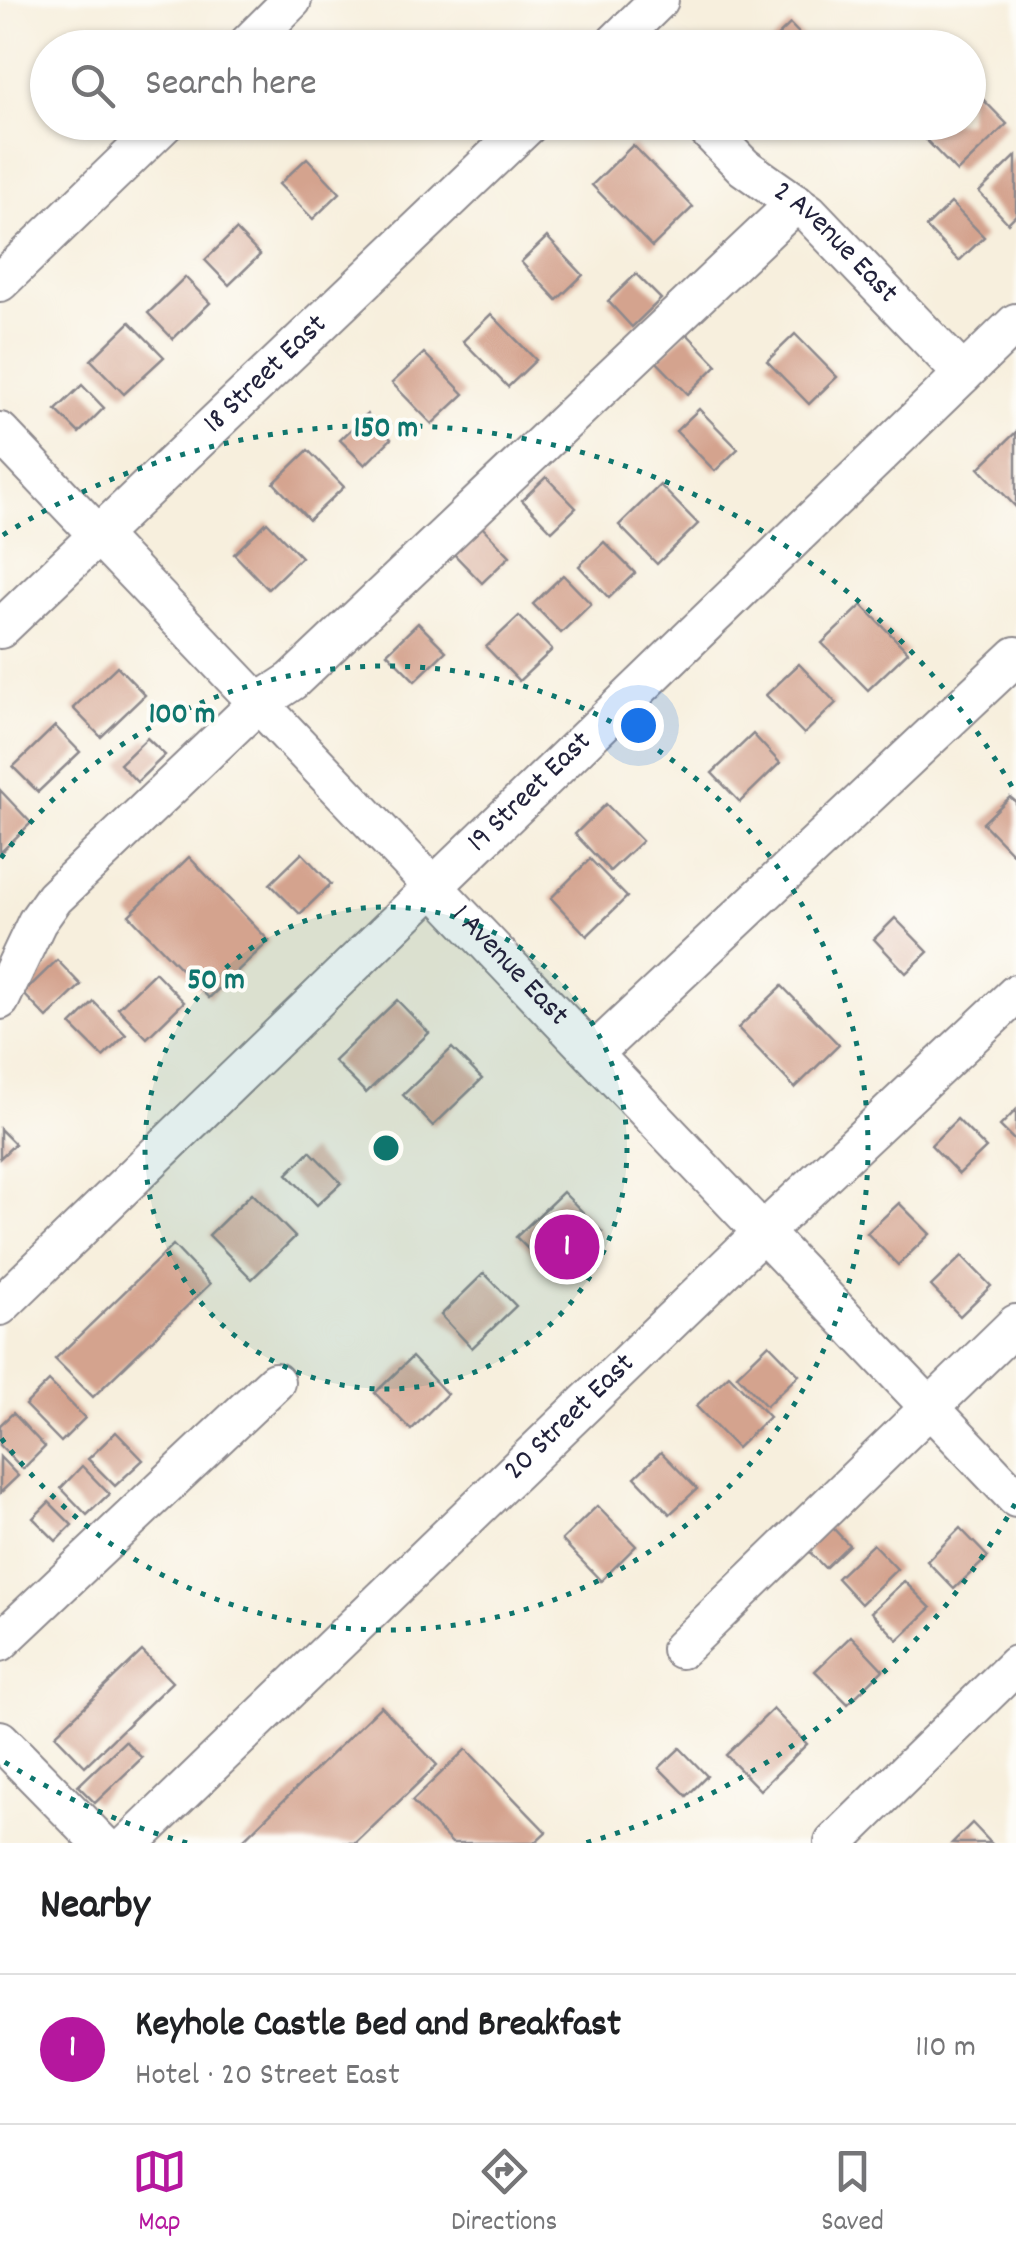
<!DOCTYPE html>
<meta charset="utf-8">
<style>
:root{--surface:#fff;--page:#f6f6f6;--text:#202124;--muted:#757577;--line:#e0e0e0;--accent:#b5179e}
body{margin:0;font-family:Dekko,sans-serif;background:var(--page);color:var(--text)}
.you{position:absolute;left:638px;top:725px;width:35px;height:35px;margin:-25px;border:8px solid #fff;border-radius:50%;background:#1a73e8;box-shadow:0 0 0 15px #1a73e833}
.badge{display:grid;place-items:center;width:65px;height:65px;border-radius:50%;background:var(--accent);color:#fff;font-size:32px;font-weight:700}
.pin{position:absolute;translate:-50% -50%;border:5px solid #fff;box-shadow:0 2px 10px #0006}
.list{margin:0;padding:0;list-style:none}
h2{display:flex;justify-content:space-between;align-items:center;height:130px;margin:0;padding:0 40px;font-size:42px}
h2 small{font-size:32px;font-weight:400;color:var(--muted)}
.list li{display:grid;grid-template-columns:65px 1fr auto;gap:30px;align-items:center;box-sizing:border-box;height:150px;padding:0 40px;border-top:2px solid var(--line)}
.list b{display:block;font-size:38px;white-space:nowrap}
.list p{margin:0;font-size:32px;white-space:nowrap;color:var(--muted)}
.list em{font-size:32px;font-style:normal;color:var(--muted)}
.icon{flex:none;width:55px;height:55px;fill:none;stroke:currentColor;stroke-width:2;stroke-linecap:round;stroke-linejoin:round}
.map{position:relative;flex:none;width:1016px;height:1843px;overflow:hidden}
.search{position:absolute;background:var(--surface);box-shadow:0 2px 8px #0004;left:30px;right:30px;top:30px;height:110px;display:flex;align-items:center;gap:25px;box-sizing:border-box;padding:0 35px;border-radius:55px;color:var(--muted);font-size:38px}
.sheet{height:280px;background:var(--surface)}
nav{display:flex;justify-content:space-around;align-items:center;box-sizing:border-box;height:140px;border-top:2px solid var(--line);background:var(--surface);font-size:28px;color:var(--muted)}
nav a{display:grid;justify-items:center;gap:5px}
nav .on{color:var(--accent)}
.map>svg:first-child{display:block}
.building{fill:#d4a38e}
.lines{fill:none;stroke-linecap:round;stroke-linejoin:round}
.minor-casing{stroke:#8c888c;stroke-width:42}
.minor{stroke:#fff;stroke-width:38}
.ring{fill:none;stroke:#0f766e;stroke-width:5;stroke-dasharray:5 10}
.labels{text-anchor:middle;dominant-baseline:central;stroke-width:8;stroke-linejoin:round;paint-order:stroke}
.street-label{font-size:30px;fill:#22223b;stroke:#fdfcf7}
.centre{fill:#0f766e;stroke:#fdfcf7;stroke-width:5}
.ring-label{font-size:30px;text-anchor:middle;font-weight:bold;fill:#0f766e;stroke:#fdfcf7;stroke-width:8;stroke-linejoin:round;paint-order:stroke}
</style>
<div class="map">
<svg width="1016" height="1843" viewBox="0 0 1016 1843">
<rect width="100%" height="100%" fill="#fdfcf7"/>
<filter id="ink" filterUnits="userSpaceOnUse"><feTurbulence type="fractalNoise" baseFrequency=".01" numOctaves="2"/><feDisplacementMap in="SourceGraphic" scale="20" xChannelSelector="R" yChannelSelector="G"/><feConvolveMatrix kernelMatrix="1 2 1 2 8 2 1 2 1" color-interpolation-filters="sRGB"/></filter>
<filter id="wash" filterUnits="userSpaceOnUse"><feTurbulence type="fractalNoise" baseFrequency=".0048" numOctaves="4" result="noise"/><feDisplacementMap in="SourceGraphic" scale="40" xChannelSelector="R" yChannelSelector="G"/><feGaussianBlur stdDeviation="2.25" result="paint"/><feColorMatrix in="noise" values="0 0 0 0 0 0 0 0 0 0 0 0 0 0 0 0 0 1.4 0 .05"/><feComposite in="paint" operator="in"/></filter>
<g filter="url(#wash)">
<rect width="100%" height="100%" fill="#f7efdd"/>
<g id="blocks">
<!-- building -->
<g class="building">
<polygon points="790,24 813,48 765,48"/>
<polygon points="968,84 1007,124 957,172 909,122 968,122"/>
<polygon points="633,145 693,207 652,247 592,185"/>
<polygon points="1016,156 1016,215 1008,223 979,192"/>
<polygon points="307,158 340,193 313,219 279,184"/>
<polygon points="951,203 984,237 959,261 926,227"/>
<polygon points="236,230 260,255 229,285 205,260"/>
<polygon points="547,237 583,275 557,300 521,262"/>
<polygon points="636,274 661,299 632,327 608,301"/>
<polygon points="185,277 210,303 173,339 148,313"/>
<polygon points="491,314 536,360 508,387 463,341"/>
<polygon points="130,322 164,357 124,394 91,360"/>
<polygon points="686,333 717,365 688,394 656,361"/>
<polygon points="795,334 837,377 809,404 767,361"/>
<polygon points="424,353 464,394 432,424 392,383"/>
<polygon points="82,385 104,408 79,433 56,410"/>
<polygon points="699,409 738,449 715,471 676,431"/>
<polygon points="367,414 391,439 365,465 340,440"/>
<polygon points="1016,432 1016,507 979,468"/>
<polygon points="308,450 344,487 309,520 274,483"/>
<polygon points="546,477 576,508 552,531 522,500"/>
<polygon points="660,485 698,524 657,564 619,525"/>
<polygon points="267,522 301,557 268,589 234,554"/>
<polygon points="480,525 510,556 482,583 452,552"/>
<polygon points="604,542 635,573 609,598 579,566"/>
<polygon points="563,575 591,604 561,633 533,604"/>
<polygon points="862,605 908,652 868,690 822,643"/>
<polygon points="519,616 552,650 519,681 486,647"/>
<polygon points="418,623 446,651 415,681 387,653"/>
<polygon points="799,664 836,703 804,734 766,695"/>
<polygon points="117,666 145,695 101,737 73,708"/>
<polygon points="55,726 80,752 38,792 13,767"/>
<polygon points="753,734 780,763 740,802 712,773"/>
<polygon points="147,738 165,755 137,782 120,764"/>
<polygon points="0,790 31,823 0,853"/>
<polygon points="1010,797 1016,802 1016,857 983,823"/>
<polygon points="606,804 642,841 610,871 575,834"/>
<polygon points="302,853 331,884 300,914 270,884"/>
<polygon points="189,857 269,941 209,998 129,915"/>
<polygon points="590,859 627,897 587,936 551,898"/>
<polygon points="895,918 928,952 906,973 874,939"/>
<polygon points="57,960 81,985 47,1018 23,993"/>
<polygon points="155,972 184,1002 147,1038 118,1008"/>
<polygon points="782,986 839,1045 795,1088 738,1028"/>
<polygon points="397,1000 429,1033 366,1093 334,1061"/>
<polygon points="94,1002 126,1035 103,1057 71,1025"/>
<polygon points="452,1048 482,1079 433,1126 403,1095"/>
<polygon points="1016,1110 1016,1142 1000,1126"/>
<polygon points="957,1119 986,1148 959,1174 931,1145"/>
<polygon points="0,1129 15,1144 0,1158"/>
<polygon points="310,1151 341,1183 317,1205 287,1174"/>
<polygon points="563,1192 602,1232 556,1277 516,1237"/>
<polygon points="252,1193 295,1237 252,1279 209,1235"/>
<polygon points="899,1203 930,1234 898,1265 867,1233"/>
<polygon points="173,1245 210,1284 93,1397 55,1359"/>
<polygon points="962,1256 991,1286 960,1316 931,1286"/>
<polygon points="484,1273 516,1306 472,1348 441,1315"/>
<polygon points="769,1344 799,1375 766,1406 737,1375"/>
<polygon points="412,1357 447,1394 411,1430 375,1393"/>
<polygon points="729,1375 769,1417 737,1448 696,1406"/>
<polygon points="49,1381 85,1418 61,1442 25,1405"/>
<polygon points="13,1413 45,1447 23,1469 0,1445 0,1425"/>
<polygon points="116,1432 143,1460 115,1486 88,1459"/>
<polygon points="661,1452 697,1489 670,1514 635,1477"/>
<polygon points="0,1457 18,1476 0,1493"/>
<polygon points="82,1466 109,1494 87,1515 61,1488"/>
<polygon points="49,1502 72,1525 56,1541 33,1518"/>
<polygon points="597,1506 636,1546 601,1581 562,1540"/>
<polygon points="830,1525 849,1545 825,1568 806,1548"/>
<polygon points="960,1528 988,1557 954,1589 927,1561"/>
<polygon points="873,1544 897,1569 861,1604 837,1578"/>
<polygon points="904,1581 931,1608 898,1640 871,1612"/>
<polygon points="851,1636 883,1670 848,1704 815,1671"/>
<polygon points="142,1651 172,1682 85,1766 55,1735"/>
<polygon points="381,1706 437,1765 356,1843 240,1843"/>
<polygon points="773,1709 807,1744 760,1790 726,1755"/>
<polygon points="125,1741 142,1758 95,1803 78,1786"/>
<polygon points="680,1748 707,1776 687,1796 659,1768"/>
<polygon points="466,1749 546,1832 534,1843 452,1843 412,1801"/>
<polygon points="972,1823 991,1843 952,1843"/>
</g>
</g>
</g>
<g filter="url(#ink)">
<use href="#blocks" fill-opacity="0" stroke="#8c888c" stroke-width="2.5"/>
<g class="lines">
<!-- minor casing -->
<g class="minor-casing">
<g id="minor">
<polyline points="244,48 292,0"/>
<polyline points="610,48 659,0"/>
<path id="s1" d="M700,122L744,167L809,213L963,374"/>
<polyline points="0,282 166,122"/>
<path id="s2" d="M0,432L1016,1498"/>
<path id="s3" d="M0,629L531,122"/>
<polyline points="0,1000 37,922 54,898 257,704 292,681 796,203"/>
<polyline points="594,1053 1016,656"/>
<path id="s4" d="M0,1306L1016,323"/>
<polyline points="0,1642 275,1382"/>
<polyline points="681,1649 1016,1324"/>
<polyline points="0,1740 101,1843"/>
<path id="s5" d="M130,1843L762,1233L1016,994"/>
<polyline points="834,1843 1016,1665"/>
</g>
</g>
<!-- minor -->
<use href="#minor" class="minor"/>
</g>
</g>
<!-- distance rings -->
<circle cx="386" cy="1148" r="241" fill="#0f766e" fill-opacity=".12"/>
<g class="ring">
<circle cx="386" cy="1148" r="241"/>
<path d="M1 858A482 482 0 1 1 1 1438"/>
<path d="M1015 1504A723 723 0 0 1 585 1843M187 1843A723 723 0 0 1 3 1761M3 535A723 723 0 0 1 1015 792"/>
</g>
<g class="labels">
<!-- street labels -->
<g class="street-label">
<text stroke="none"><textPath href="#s1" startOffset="182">2 Avenue East</textPath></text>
<text stroke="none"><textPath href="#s3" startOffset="368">18 Street East</textPath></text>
<text stroke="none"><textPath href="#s4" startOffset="738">19 Street East</textPath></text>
<text stroke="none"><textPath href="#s2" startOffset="738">1 Avenue East</textPath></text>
<text stroke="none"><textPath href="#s5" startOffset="612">20 Street East</textPath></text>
</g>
</g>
<circle cx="386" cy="1148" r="15" class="centre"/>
<g class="ring-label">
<text x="386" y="436">150 m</text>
<text x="182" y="722">100 m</text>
<text x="216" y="988">50 m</text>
</g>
</svg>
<div class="you"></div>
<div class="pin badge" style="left:567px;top:1247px">1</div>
<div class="search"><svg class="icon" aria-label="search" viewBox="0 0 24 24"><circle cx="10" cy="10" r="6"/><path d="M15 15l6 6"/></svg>Search here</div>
</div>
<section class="sheet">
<h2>Nearby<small></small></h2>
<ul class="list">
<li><span class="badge">1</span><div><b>Keyhole Castle Bed and Breakfast</b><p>Hotel · 20 Street East</p></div><em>110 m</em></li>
</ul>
</section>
<nav>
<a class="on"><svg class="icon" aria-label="map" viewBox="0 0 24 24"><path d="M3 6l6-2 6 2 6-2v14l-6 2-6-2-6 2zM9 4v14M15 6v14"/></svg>Map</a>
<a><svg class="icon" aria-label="directions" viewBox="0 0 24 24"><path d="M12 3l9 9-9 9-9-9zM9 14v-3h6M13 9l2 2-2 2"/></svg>Directions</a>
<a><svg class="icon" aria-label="saved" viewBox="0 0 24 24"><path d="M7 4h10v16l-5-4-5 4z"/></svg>Saved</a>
</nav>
